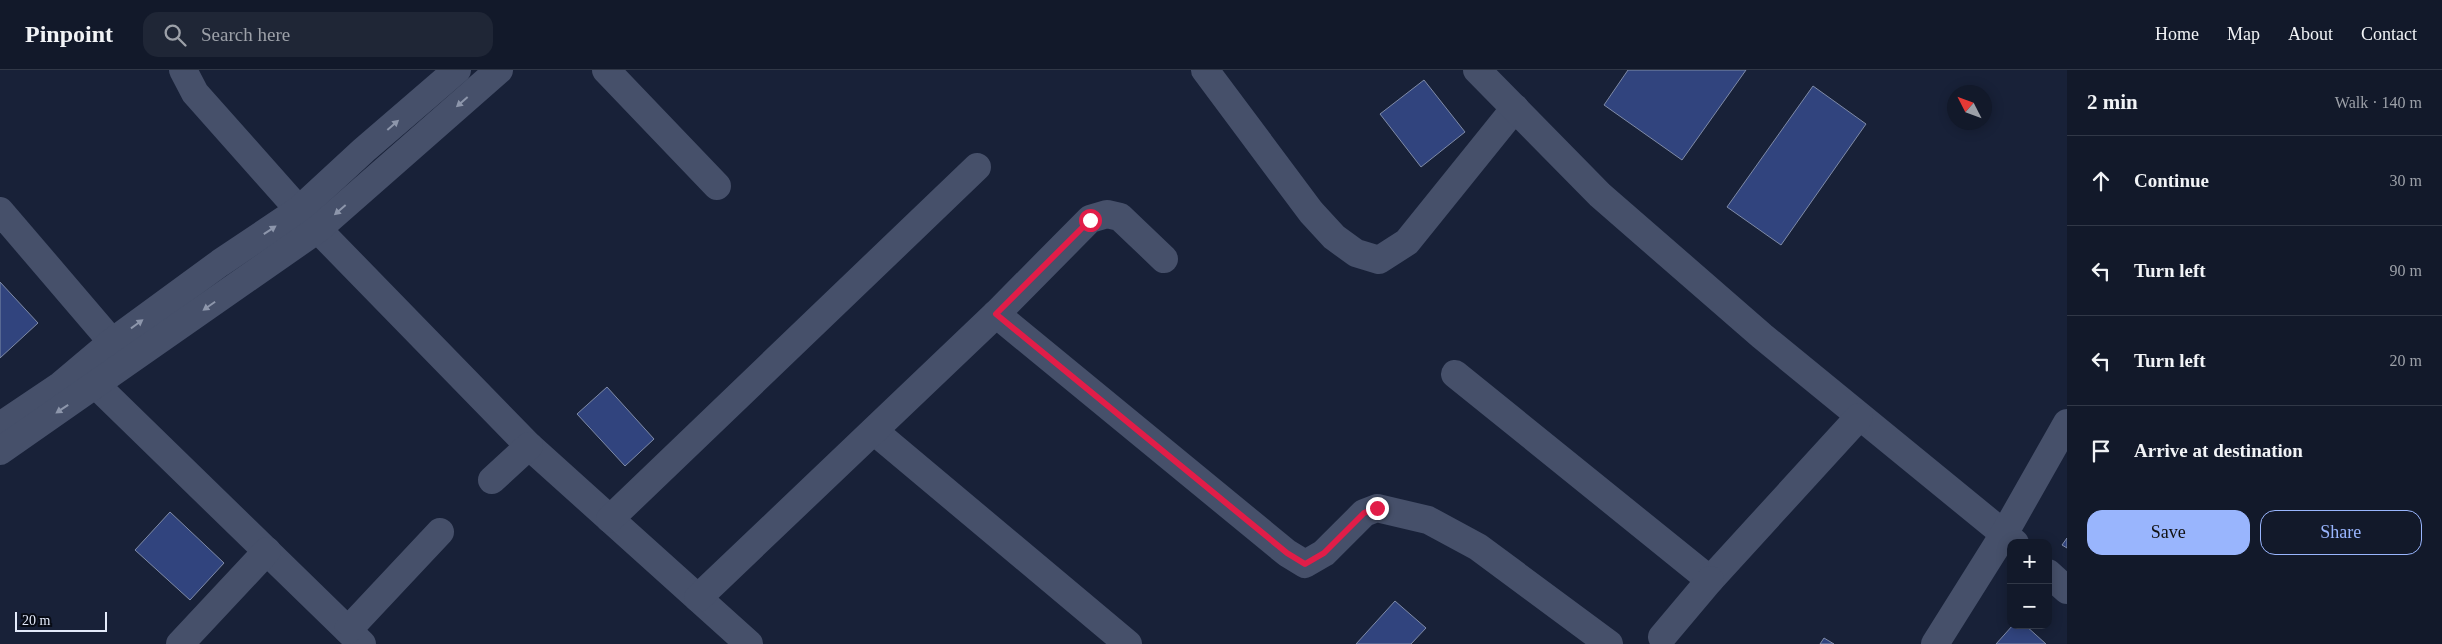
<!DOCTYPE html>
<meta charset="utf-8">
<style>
:root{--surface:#12192a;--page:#1f2636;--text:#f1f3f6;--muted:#9ca0a8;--line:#313847;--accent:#99b5fd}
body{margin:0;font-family:"Times New Roman",serif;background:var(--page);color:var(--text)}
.controls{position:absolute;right:15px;bottom:15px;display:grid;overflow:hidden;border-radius:10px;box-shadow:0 2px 12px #0003}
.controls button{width:45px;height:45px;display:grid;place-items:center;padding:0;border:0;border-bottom:1px solid var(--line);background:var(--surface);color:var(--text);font:25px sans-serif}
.compass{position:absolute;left:1947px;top:15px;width:45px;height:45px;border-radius:50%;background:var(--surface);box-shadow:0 2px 12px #0003;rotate:312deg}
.scale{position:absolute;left:15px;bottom:12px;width:92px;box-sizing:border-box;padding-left:5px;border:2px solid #e4ebfb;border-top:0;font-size:14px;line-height:18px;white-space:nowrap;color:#e4ebfb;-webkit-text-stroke:4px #070b15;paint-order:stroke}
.stop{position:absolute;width:15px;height:15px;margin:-11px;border:4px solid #e11d48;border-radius:50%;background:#fff}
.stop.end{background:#e11d48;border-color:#fff;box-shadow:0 1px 5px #0008}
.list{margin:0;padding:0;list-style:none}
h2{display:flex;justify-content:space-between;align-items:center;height:65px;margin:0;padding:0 20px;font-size:21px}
h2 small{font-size:16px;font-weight:400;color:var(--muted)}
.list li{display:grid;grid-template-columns:32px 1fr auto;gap:15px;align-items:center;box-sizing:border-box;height:90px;padding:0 20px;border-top:1px solid var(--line)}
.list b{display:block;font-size:19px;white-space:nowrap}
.list em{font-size:16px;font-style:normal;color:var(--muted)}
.actions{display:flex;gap:10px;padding:15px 20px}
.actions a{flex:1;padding:11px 0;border:1px solid var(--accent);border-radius:15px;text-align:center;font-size:18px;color:var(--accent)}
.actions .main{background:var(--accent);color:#111}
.icon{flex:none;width:28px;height:28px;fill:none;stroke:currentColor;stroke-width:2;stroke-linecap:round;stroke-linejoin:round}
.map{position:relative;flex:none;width:2067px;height:574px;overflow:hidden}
header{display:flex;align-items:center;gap:30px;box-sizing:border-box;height:70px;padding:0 25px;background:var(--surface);border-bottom:1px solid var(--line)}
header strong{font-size:24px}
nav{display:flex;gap:28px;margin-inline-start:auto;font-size:18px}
.search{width:350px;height:45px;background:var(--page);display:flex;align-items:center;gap:12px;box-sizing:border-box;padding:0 18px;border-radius:15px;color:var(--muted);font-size:19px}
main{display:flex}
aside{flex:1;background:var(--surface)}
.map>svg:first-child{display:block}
.building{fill:#31447e;stroke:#7f8ba8}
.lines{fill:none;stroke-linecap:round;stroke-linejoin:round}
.minor{stroke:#46506a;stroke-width:28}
.oneway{fill:#8d96ab}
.route{stroke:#e11d48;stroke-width:6}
</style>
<header>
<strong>Pinpoint</strong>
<div class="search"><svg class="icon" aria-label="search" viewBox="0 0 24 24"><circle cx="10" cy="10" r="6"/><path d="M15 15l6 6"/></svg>Search here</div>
<nav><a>Home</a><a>Map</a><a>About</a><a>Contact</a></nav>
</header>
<main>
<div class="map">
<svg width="2067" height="574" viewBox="0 0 2067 574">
<rect width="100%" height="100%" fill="#182138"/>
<!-- building -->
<g class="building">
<polygon points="1628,0 1746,0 1682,90 1604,35"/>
<polygon points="1424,10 1465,62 1421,97 1380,44"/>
<polygon points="1813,16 1866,54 1781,175 1727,137"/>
<polygon points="0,212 38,253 0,288"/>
<polygon points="607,317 654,369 625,396 577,344"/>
<polygon points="170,442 224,493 190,530 135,480"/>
<polygon points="2067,468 2067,478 2062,475"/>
<polygon points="1395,531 1426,558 1411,574 1356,574"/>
<polygon points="2013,555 2025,555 2046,574 1996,574"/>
<polygon points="1824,568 1834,574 1820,574"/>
</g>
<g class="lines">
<!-- minor -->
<g class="minor">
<polyline points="183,0 195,23 299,140 529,376 749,574"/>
<polyline points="606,0 717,116"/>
<polyline points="1205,0 1311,142 1334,167 1356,183 1379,190 1407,172 1515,38"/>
<polyline points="1477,0 1600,125 1762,266 2015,473"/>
<polyline points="0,141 112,272"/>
<polyline points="996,244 1287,483 1305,494 1324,483 1364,443 1377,438 1428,450 1478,477 1609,574"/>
<polyline points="1455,304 1710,510 1859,347"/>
<polyline points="96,315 362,574"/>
<polyline points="0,356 61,315 112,272 220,193 299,140 364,80 457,0"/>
<polyline points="874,361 1128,574"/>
<polyline points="0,381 318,159 499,0"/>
<polyline points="492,410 529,376"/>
<polyline points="610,449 977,97"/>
<polyline points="2048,503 2067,520"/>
<polyline points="698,528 996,244 1090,149 1107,144 1120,147 1164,189"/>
<polyline points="348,560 440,462"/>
<polyline points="1662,567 1710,510"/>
<polyline points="180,574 267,481"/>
<polyline points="1935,574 2004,464 2067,353"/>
</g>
</g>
<!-- one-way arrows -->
<defs><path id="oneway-solid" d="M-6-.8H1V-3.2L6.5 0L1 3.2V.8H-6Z" transform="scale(1.25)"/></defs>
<g class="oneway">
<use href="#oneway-solid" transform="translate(462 32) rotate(139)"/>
<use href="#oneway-solid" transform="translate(393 55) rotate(-41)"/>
<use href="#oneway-solid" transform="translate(340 140) rotate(139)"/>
<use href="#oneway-solid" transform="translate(270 160) rotate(-34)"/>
<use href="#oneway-solid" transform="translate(209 236) rotate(145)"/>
<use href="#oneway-solid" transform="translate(137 254) rotate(-36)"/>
<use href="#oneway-solid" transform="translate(62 339) rotate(146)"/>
</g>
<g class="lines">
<!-- route -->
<polyline class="route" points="1090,150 996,244 1287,483 1305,494 1324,483 1364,443 1377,438"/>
</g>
</svg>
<div class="controls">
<button>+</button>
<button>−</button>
</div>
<svg class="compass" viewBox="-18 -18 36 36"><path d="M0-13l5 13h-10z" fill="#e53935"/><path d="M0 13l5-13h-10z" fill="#9ca0a8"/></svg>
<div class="scale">20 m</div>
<div class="stop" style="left:1090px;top:150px"></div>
<div class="stop end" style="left:1377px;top:438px"></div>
</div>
<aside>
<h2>2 min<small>Walk · 140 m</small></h2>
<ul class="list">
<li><svg class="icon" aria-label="ahead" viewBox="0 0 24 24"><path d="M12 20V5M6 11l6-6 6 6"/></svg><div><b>Continue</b></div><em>30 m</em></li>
<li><svg class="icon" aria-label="left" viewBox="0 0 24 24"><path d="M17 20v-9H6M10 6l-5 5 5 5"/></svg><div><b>Turn left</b></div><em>90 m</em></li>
<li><svg class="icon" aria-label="left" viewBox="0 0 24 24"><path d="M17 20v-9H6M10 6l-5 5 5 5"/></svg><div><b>Turn left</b></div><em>20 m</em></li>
<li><svg class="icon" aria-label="arrive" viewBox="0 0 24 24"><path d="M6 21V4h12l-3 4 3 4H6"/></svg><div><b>Arrive at destination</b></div></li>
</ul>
<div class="actions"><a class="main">Save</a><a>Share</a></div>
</aside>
</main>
